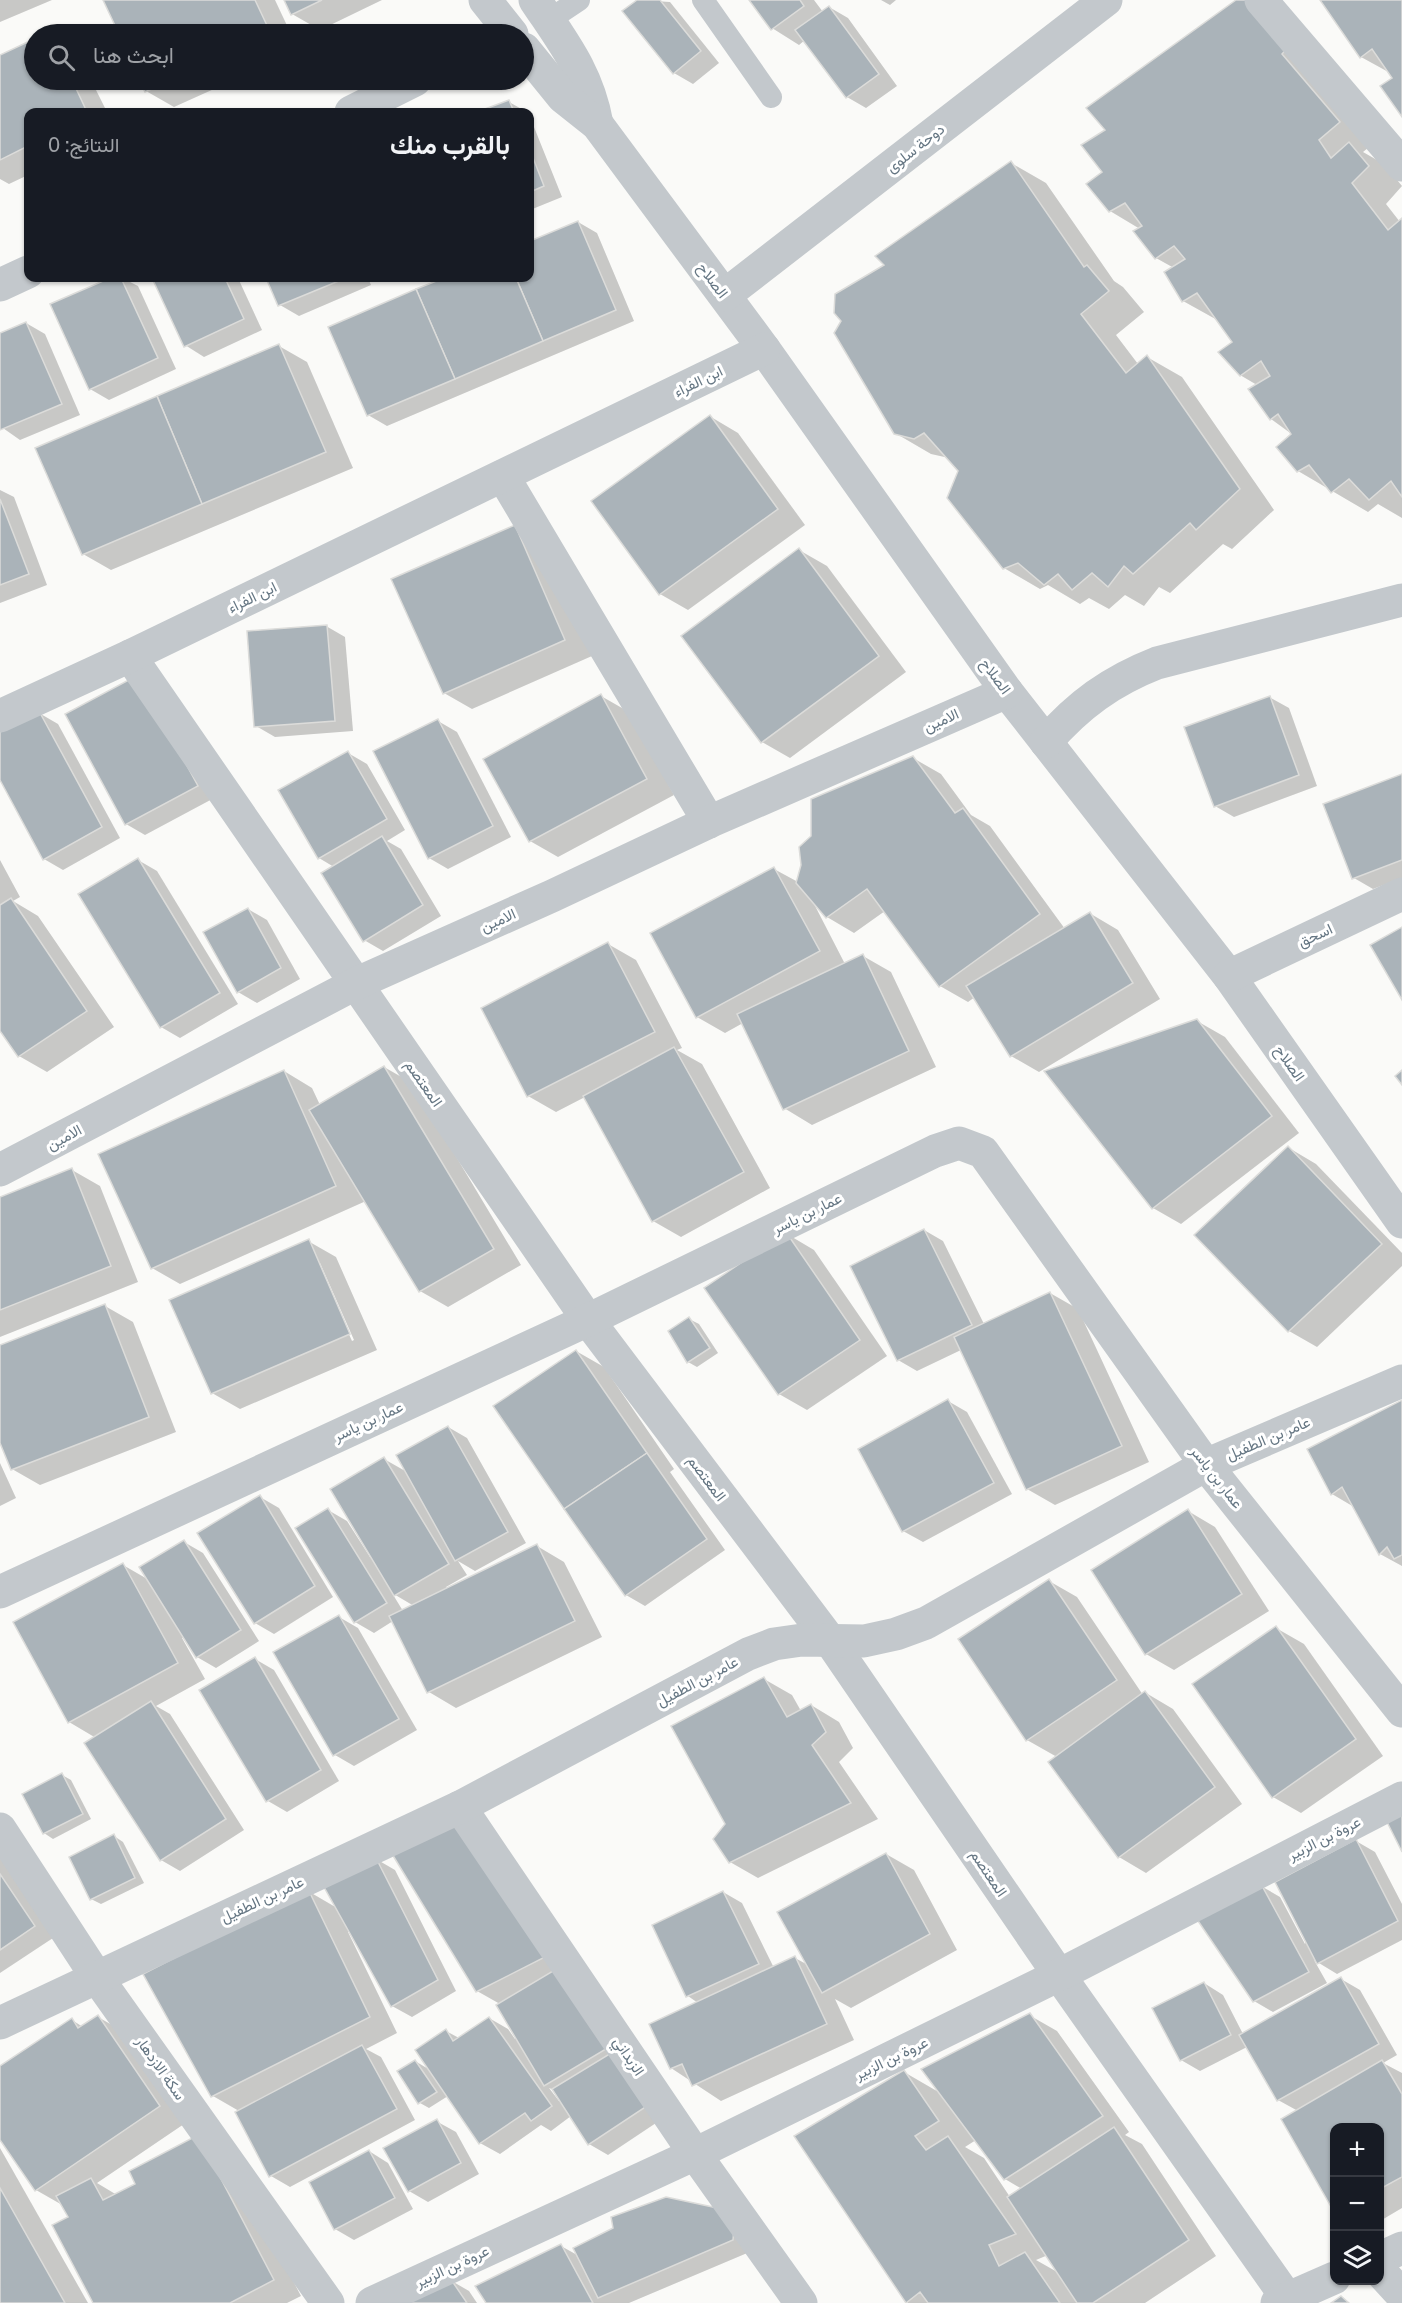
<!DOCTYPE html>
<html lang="ar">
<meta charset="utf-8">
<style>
:root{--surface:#171b24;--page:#242831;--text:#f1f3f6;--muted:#9ea1a6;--line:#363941}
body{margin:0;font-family:"Public Sans",Vazirmatn,sans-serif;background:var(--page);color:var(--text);direction:rtl}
.controls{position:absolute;right:18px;bottom:18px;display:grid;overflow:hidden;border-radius:12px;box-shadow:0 2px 4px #0004}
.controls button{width:54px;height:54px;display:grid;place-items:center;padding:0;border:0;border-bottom:2px solid var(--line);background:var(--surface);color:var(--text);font:30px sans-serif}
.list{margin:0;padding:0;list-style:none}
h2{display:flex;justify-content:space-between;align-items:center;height:78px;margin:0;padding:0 24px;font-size:26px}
h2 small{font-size:20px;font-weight:400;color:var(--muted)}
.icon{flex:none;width:33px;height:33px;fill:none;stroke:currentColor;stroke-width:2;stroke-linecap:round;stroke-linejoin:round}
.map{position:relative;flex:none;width:1402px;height:2303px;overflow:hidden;direction:ltr}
.search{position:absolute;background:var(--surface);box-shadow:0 2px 4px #0004;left:24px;top:24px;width:510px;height:66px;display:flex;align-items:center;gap:15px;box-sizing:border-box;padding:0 21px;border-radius:33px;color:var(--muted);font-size:22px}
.panel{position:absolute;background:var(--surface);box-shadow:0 2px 4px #0004;left:24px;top:108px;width:510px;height:174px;border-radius:12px;direction:rtl}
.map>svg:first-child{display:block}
.shadow{fill:#0003;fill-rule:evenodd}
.building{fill:#aab3b9;stroke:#dcdcda;stroke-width:1.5}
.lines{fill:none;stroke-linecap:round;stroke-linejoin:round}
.service{stroke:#c3c8cc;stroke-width:22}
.minor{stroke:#c3c8cc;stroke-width:33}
.labels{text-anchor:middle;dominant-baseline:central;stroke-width:6;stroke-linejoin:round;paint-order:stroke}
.street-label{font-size:15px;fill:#657683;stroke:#fff}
</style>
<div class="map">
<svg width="1402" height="2303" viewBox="0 0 1402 2303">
<rect width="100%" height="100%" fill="#fafaf8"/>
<!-- shadow -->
<g class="shadow">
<polygon points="0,0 52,0 0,22"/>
<polygon points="104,0 275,0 291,34 120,34"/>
<polygon points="286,0 382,0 320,30 292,14"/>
<polygon points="639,0 670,2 719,63 693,84 674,73"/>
<polygon points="751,0 814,0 823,12 829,7 848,18 897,86 866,108 847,97 805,40 799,45 772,28"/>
<polygon points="881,0 896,0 890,5"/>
<polygon points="1239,0 1374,143 1363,152 1384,164 1402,186 1386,204 1400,222 1402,220 1402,518 1378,504 1368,512 1298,471 1293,435 1271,419 1257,385 1240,375 1234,343 1219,321 1183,301 1174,268 1156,258 1140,229 1110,211 1104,172 1107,130"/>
<polygon points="1322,0 1402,0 1402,114 1392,74 1361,57"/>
<polygon points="34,41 34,80 91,80 107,112 28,112 28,175 9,184 0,179 0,57"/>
<polygon points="141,80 234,80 174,107 146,91"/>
<polygon points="509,102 527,112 481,112"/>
<polygon points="530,117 562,197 530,210"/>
<polygon points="1011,163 1046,183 1114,281 1123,287 1144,312 1116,335 1138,364 1147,357 1182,377 1274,510 1232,549 1223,544 1170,593 1159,587 1144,606 1125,595 1109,609 1089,598 1080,604 1048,585 1040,589 1004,568 960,470 949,458 931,454 895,433 887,266"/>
<polygon points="578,222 597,233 634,321 387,426 368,415 330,327 448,278 530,278 530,243"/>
<polygon points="114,278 122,278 138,286 176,369 109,400 90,389 52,305"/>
<polygon points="154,278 238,278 262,330 204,357 185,345"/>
<polygon points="268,278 368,278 371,285 299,316 280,305"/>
<polygon points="26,323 45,334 80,415 20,440 0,426 0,335"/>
<polygon points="279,346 307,362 353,468 111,570 83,554"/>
<polygon points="711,417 738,433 805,525 688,610 660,594"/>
<polygon points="0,490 14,497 47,585 0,603"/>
<polygon points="515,527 592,656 472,709 444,693"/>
<polygon points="799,550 827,566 906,672 790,758 762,742"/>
<polygon points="326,626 345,637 353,731 275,737 256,726"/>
<polygon points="138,677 216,797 145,835 126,824"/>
<polygon points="601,696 629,712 674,795 558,857 530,841"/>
<polygon points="1269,697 1289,708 1317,786 1234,817 1215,806"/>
<polygon points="39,713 58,724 120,838 63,870 44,859 0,777 0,734"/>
<polygon points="438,721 457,732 511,837 448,869 429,858"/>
<polygon points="348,753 367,764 405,830 387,841 401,849 441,916 383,951 364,940 334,867 319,858"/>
<polygon points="913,758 941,774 971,815 990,826 1065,929 1091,914 1118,930 1160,999 1039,1072 1011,1056 975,997 968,1002 940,986 885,911 854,933 827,917 812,900 845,964 863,956 891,972 936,1067 812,1125 784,1108 743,1023 725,1033 697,1017 774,869 798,882"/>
<polygon points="1402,775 1402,878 1373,889 1354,878"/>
<polygon points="0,860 20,897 13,901 38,916 114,1027 47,1072 19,1056 0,1028"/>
<polygon points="138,860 157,871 238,1004 180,1038 161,1027 80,894"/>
<polygon points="248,909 267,920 300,979 257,1003 238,992"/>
<polygon points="608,944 636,960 682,1048 677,1050 702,1064 770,1188 681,1237 653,1221 585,1097 556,1112 528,1096"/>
<polygon points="1197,1021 1225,1037 1299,1133 1181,1224 1153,1208"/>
<polygon points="384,1067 412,1083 521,1265 448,1307 420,1291 366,1201 180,1284 152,1268 284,1071 312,1088 320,1105"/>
<polygon points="1289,1148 1316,1164 1402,1253 1402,1266 1317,1347 1289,1331 1196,1235"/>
<polygon points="72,1170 100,1186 138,1282 0,1337 0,1199"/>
<polygon points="924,1230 943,1241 984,1324 1050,1293 1078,1309 1149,1462 1055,1505 1027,1489 961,1350 917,1371 898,1360"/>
<polygon points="787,1234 814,1250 887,1356 807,1410 779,1394"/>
<path d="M308,1241L336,1257L377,1350L240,1409L212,1393ZM317,1263H320L354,1340L352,1341Z"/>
<polygon points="105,1306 133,1322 176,1432 40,1485 12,1469 0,1439 0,1347"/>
<polygon points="689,1319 699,1324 718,1353 697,1367 688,1362"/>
<polygon points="576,1351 604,1367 674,1469 670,1472 725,1550 645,1606 626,1595"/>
<polygon points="948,1401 967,1412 1012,1494 923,1542 903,1531 860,1449"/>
<polygon points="1402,1401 1402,1566 1380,1554 1354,1507 1332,1494 1309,1449"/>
<path d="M448,1427L467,1438L526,1543L475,1571L458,1561L467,1575L446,1587L447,1589L537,1546L564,1562L602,1637L456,1708L429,1692L393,1621L374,1633L355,1622L328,1510L347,1521L370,1557L372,1556L384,1459L407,1472ZM392,1593L414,1606L403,1611Z"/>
<polygon points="0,1463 16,1498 0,1506"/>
<polygon points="260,1497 279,1508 333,1597 274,1634 255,1623"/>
<polygon points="1188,1511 1215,1527 1269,1611 1174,1670 1146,1654"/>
<polygon points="184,1542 203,1553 259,1641 216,1668 197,1657 184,1637 182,1638 205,1679 156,1706 170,1714 244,1830 180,1871 161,1860 96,1738 69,1722 123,1565 149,1580"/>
<polygon points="1049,1581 1077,1597 1143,1695 1146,1693 1173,1709 1242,1804 1146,1873 1119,1857 1057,1757 1027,1740"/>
<polygon points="339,1617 358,1628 417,1730 354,1766 335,1755"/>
<polygon points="1276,1628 1304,1644 1383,1756 1301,1813 1273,1797"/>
<polygon points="255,1659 274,1670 339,1781 287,1812 268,1801"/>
<polygon points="764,1679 792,1695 801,1711 811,1705 839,1722 853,1748 839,1762 878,1819 758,1878 730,1862 727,1824"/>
<polygon points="62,1775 71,1780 91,1819 53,1839 44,1833"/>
<path d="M454,1821L668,2115L608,2155L589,2144L571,2116L551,2131L541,2125L500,2154L480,2143L448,2096L429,2108L420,2103L399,2072L415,2061L430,2070L446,2031L459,2038L489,2018L508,2029L515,2039L517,2038L500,2004L477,1991ZM549,2088L554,2090L561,2100L559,2101Z"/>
<polygon points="114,1836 123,1842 144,1883 101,1904 91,1899"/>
<polygon points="1356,1841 1375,1852 1402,1904 1402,1940 1337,1974 1314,1960 1327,1983 1273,2012 1254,2001 1261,1886 1280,1897 1305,1944"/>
<polygon points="0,1851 53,1938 0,1973"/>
<polygon points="886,1854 914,1870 957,1950 851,2008 835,1999 854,2040 721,2101 671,2068 698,2003 688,1996 654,1925 723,1892 742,1903 774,1968 795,1958 808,1965"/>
<polygon points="376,1859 395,1870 456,1991 412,2017 392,2006 350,1931 348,1932 397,2033 366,2049 381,2057 415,2120 290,2187 271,2176 239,2111 213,2096 308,1891 337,1908"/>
<polygon points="1341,1979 1360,1990 1397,2055 1383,2063 1402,2073 1402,2208 1380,2221 1380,2128 1334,2128 1334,2209 1283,2120 1298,2111 1278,2100 1247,2047 1200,2071 1181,2060 1204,1983 1223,1995 1243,2034"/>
<path d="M1029,2015L1057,2031L1129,2132L1125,2135L1142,2144L1216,2256L1145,2303H908L796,2136L904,2072L942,2094ZM976,2140L1005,2179L1022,2189L1010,2197L984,2158L965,2147ZM1048,2255L1059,2273L1036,2260Z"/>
<polygon points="98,2017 126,2033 187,2122 97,2183 117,2195 226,2153 301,2296 287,2303 95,2303 70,2217 64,2206 36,2190 0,2137 0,2068 72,2020 83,2027"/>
<polygon points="436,2121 456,2132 479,2174 428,2202 409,2191"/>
<polygon points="0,2148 88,2303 0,2303"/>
<polygon points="369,2151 388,2163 413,2209 354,2240 335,2229"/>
<polygon points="706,2209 752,2251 629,2303 488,2303 561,2246 579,2256"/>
<polygon points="450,2280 469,2291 477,2303 403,2303"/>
</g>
<!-- building -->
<g class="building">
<polygon points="103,0 255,0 271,34 119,34"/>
<polygon points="284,0 322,0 291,15"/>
<polygon points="637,0 660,0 701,51 673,74 622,11"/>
<polygon points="749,0 800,0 804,6 771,30"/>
<polygon points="1236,0 1247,0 1291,44 1282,54 1340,122 1319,140 1331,158 1349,142 1369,166 1352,183 1388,230 1402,218 1402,497 1391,481 1369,500 1349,479 1331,493 1309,465 1297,472 1276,447 1291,434 1278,414 1270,420 1248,389 1270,376 1261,361 1240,376 1218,352 1232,342 1197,293 1182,302 1164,272 1185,259 1174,246 1155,259 1133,231 1142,226 1125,203 1109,212 1086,184 1102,172 1081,145 1105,130 1086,108"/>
<polygon points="1320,0 1402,0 1402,117 1380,86 1392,78 1372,49 1360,58"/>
<polygon points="829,6 879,74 846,98 795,30"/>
<polygon points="34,39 34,80 72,80 87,112 28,112 28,146 0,160 0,55"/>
<polygon points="139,80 171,80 145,92"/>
<polygon points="509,100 514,112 477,112"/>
<polygon points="530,150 544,186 530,192"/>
<polygon points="1011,161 1084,267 1087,265 1109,291 1081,314 1126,373 1147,355 1240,489 1196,530 1190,523 1133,574 1124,566 1108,587 1092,573 1072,590 1058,574 1044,585 1018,563 1003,569 947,498 958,471 924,433 914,439 894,434 834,333 841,321 834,313 835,294 884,265 875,256"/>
<polygon points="578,221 616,310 543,341 516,278 530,278 530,241"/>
<polygon points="110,278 121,278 158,358 89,390 50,304"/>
<polygon points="152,278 225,278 244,319 184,347"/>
<polygon points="266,278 346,278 278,306"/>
<polygon points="444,278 516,278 543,341 455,379 416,289"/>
<polygon points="416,289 455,379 367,416 328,327"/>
<polygon points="26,322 62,404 0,430 0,333"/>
<polygon points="279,344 326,452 202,504 157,396"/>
<polygon points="157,396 202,504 82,555 35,448"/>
<polygon points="710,415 778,509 659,595 591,501"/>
<polygon points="0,499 29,574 0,585"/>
<polygon points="515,525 565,640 443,694 391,579"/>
<polygon points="799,548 879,656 761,743 681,636"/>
<polygon points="327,625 335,721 254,727 247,631"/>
<polygon points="138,675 198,786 125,825 65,714"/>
<polygon points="601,694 647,779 529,842 483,759"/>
<polygon points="1270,696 1299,775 1214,807 1184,727"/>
<polygon points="39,711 102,827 43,860 0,780 0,732"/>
<polygon points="438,719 493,826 428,859 373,751"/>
<polygon points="348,751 387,819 318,859 278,790"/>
<polygon points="913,756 955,813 963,808 1040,914 939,987 867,889 826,918 796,883 801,865 799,847 811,836 811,799"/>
<polygon points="1402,774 1402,860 1352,879 1323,804"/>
<polygon points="382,836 423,905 363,942 321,873"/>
<polygon points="138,858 220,993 160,1028 78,894"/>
<polygon points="774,867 820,951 696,1018 650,933"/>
<polygon points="11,898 87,1011 18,1057 0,1031 0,905"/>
<polygon points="248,908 281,968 237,993 203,932"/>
<polygon points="1090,912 1133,983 1010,1057 966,986"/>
<polygon points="1402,927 1402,1000 1370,945"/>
<polygon points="608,942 655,1032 527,1097 481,1008"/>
<polygon points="863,954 909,1051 783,1110 737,1014"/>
<polygon points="1197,1019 1272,1116 1152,1209 1044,1071"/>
<polygon points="674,1047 744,1172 652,1222 583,1096"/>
<polygon points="384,1066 494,1249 419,1292 309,1110"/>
<polygon points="284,1070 336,1186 151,1269 98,1154"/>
<polygon points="1402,1070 1402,1085 1395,1076"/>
<polygon points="1288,1146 1382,1244 1288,1332 1194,1235"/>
<polygon points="72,1168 111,1266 0,1310 0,1197"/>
<polygon points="924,1229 972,1325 897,1361 850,1266"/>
<polygon points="786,1232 860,1340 778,1395 704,1288"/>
<polygon points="309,1239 350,1334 211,1394 169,1300"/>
<polygon points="1050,1292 1122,1446 1026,1490 954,1337"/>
<polygon points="105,1304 149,1417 11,1470 0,1443 0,1345"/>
<polygon points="689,1317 710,1348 687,1363 668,1331"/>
<polygon points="576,1350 647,1453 564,1509 493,1406"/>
<polygon points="948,1399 994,1483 902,1532 858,1449"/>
<polygon points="1402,1400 1402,1555 1394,1559 1387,1547 1379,1555 1342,1487 1331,1495 1307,1449"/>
<polygon points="448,1426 508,1532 455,1561 396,1455"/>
<polygon points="647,1453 707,1539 625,1596 564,1509"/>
<polygon points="384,1457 449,1564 394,1596 330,1489"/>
<polygon points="260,1495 315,1586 254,1624 197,1533"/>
<polygon points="328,1508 387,1603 354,1623 295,1528"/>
<polygon points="1188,1509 1242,1594 1145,1655 1091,1570"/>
<polygon points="184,1540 241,1630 196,1658 139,1567"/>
<polygon points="537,1544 575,1621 427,1693 389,1616"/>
<polygon points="123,1563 178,1663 68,1723 13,1622"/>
<polygon points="1049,1579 1117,1680 1026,1741 958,1639"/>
<polygon points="339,1615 399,1719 333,1756 273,1652"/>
<polygon points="1276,1626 1356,1739 1272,1798 1192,1684"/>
<polygon points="255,1657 321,1770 266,1802 199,1690"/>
<polygon points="764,1677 787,1717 811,1704 826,1732 812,1745 851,1803 729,1863 713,1839 725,1824 671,1726"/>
<polygon points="1145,1691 1215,1787 1118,1858 1048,1762"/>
<polygon points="151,1701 226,1819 160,1861 84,1743"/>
<polygon points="62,1773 83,1814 43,1834 22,1794"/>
<polygon points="1402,1814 1402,1852 1386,1820"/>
<polygon points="454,1820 545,1957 476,1992 389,1849"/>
<polygon points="114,1834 135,1878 90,1900 69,1857"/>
<polygon points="1356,1839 1398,1921 1317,1964 1275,1882"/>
<polygon points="886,1853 930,1934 822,1993 777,1912"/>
<polygon points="376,1858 438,1980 391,2007 324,1887"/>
<polygon points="0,1874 35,1926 0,1950"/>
<polygon points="1261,1884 1309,1972 1253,2002 1194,1915"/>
<polygon points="308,1889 370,2017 211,2097 143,1974"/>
<polygon points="723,1891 759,1964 686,1997 652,1925"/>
<polygon points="795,1956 827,2024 692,2086 682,2064 670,2069 649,2024"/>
<polygon points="563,1965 611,2046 544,2086 496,2005"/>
<polygon points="1341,1977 1379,2044 1277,2101 1239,2035"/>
<polygon points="1204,1982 1231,2035 1180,2061 1152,2008"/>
<polygon points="1030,2013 1103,2116 1004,2180 921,2069"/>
<polygon points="98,2015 160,2106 35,2191 0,2140 0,2066 72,2018 78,2028"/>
<polygon points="489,2017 552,2106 531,2121 525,2113 479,2144 415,2050 446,2029 453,2041"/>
<polygon points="362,2045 397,2109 269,2177 235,2112"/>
<polygon points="616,2050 650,2104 588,2145 552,2089"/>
<polygon points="415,2060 437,2092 418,2104 397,2071"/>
<polygon points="1382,2060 1402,2094 1402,2177 1380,2189 1380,2128 1334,2128 1334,2212 1281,2119"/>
<polygon points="904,2070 939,2121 915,2136 926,2150 948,2136 1016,2234 989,2245 999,2266 1025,2252 1060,2303 928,2303 920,2292 906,2303 794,2136"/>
<polygon points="437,2119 461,2163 408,2192 383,2148"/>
<polygon points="1114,2127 1189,2240 1093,2303 1077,2303 1007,2197"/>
<polygon points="198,2135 274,2280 230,2303 93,2303 52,2225 68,2217 56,2196 91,2178 103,2200 135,2184 129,2171"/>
<polygon points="369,2150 395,2198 334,2230 309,2182"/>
<polygon points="0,2188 65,2303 0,2303"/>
<polygon points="666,2197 722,2209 734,2229 733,2240 598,2298 573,2248 613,2228 611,2217"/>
<polygon points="561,2244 593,2303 486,2303 475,2286"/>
<polygon points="450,2278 467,2303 400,2303"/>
<polygon points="1341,2296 1349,2303 1331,2303"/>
</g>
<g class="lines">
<!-- service -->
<g class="service">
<polyline points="703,0 771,97"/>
<polyline points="549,20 579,0"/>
</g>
<!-- minor -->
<g class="minor">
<polyline points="485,0 512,34"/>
<path d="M535,0C563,42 588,73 597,124"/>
<polyline points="1261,0 1402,165"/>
<polyline points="524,49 563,97 597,124 764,349 1007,692 1229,976 1402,1222"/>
<polyline points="351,112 415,80"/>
<polyline points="0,285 28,272"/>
<polyline points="725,295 1106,0"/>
<polyline points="503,476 709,822"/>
<polyline points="130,656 588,1320 831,1642 1059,1975 1287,2298"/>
<polyline points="0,716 130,656 764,349"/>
<path d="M1046,742C1078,705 1111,681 1157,663L1402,600"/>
<polyline points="1229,976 1402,894"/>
<polyline points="0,1170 355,984 552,896 709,822 1007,692"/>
<polyline points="0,1592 588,1320 935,1151 959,1143 983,1152 1206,1465 1402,1711"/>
<polyline points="460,1807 695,2154 801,2303"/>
<polyline points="0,1829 96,1976 328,2303"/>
<polyline points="0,2023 460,1807 748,1654 774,1644 802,1640 864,1641 896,1634 926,1623 1206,1465 1402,1381"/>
<polyline points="1380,2258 1402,2248"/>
<polyline points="1380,2271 1402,2295"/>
<polyline points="372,2303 695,2154 1059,1975 1402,1798"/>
<polyline points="1277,2303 1334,2278"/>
</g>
</g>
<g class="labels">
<!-- street labels -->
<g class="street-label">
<text transform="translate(915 148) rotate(-38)">دوحة سلوى</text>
<text transform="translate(713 280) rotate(53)">الصلاح</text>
<text transform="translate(698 381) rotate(-26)">ابن الفراء</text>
<text transform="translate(252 597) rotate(-26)">ابن الفراء</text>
<text transform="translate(996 676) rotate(54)">الصلاح</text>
<text transform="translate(941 720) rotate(-24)">الامين</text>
<text transform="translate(498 920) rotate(-24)">الامين</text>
<text transform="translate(1315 935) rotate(-25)">اسحق</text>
<text transform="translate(1290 1063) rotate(55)">الصلاح</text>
<text transform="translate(424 1083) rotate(55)">المعتصم</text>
<text transform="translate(64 1137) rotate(-28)">الامين</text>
<text transform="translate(807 1213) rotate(-26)">عمار بن ياسر</text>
<text transform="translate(368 1421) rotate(-25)">عمار بن ياسر</text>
<text transform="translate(1268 1438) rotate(-23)">عامر بن الطفيل</text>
<text transform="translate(1217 1477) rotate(52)">عمار بن ياسر</text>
<text transform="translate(707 1478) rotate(53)">المعتصم</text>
<text transform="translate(697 1681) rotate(-28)">عامر بن الطفيل</text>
<text transform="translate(1324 1838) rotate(-27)">عروة بن الزبير</text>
<text transform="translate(989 1873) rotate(56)">المعتصم</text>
<text transform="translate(262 1899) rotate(-25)">عامر بن الطفيل</text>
<text transform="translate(629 2056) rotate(56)">الزبداني</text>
<text transform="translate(891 2058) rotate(-26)">عروة بن الزبير</text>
<text transform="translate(161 2068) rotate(55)">سكة الازدهار</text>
<text transform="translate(452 2266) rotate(-25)">عروة بن الزبير</text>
</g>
</g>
</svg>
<div class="controls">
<button>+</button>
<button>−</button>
<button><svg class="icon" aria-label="layers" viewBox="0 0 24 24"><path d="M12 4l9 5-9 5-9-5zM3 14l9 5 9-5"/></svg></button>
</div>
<div class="search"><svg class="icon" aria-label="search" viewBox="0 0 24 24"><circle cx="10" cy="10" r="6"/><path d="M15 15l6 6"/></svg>ابحث هنا</div>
<section class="panel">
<h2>بالقرب منك<small>النتائج: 0</small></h2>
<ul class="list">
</ul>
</section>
</div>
